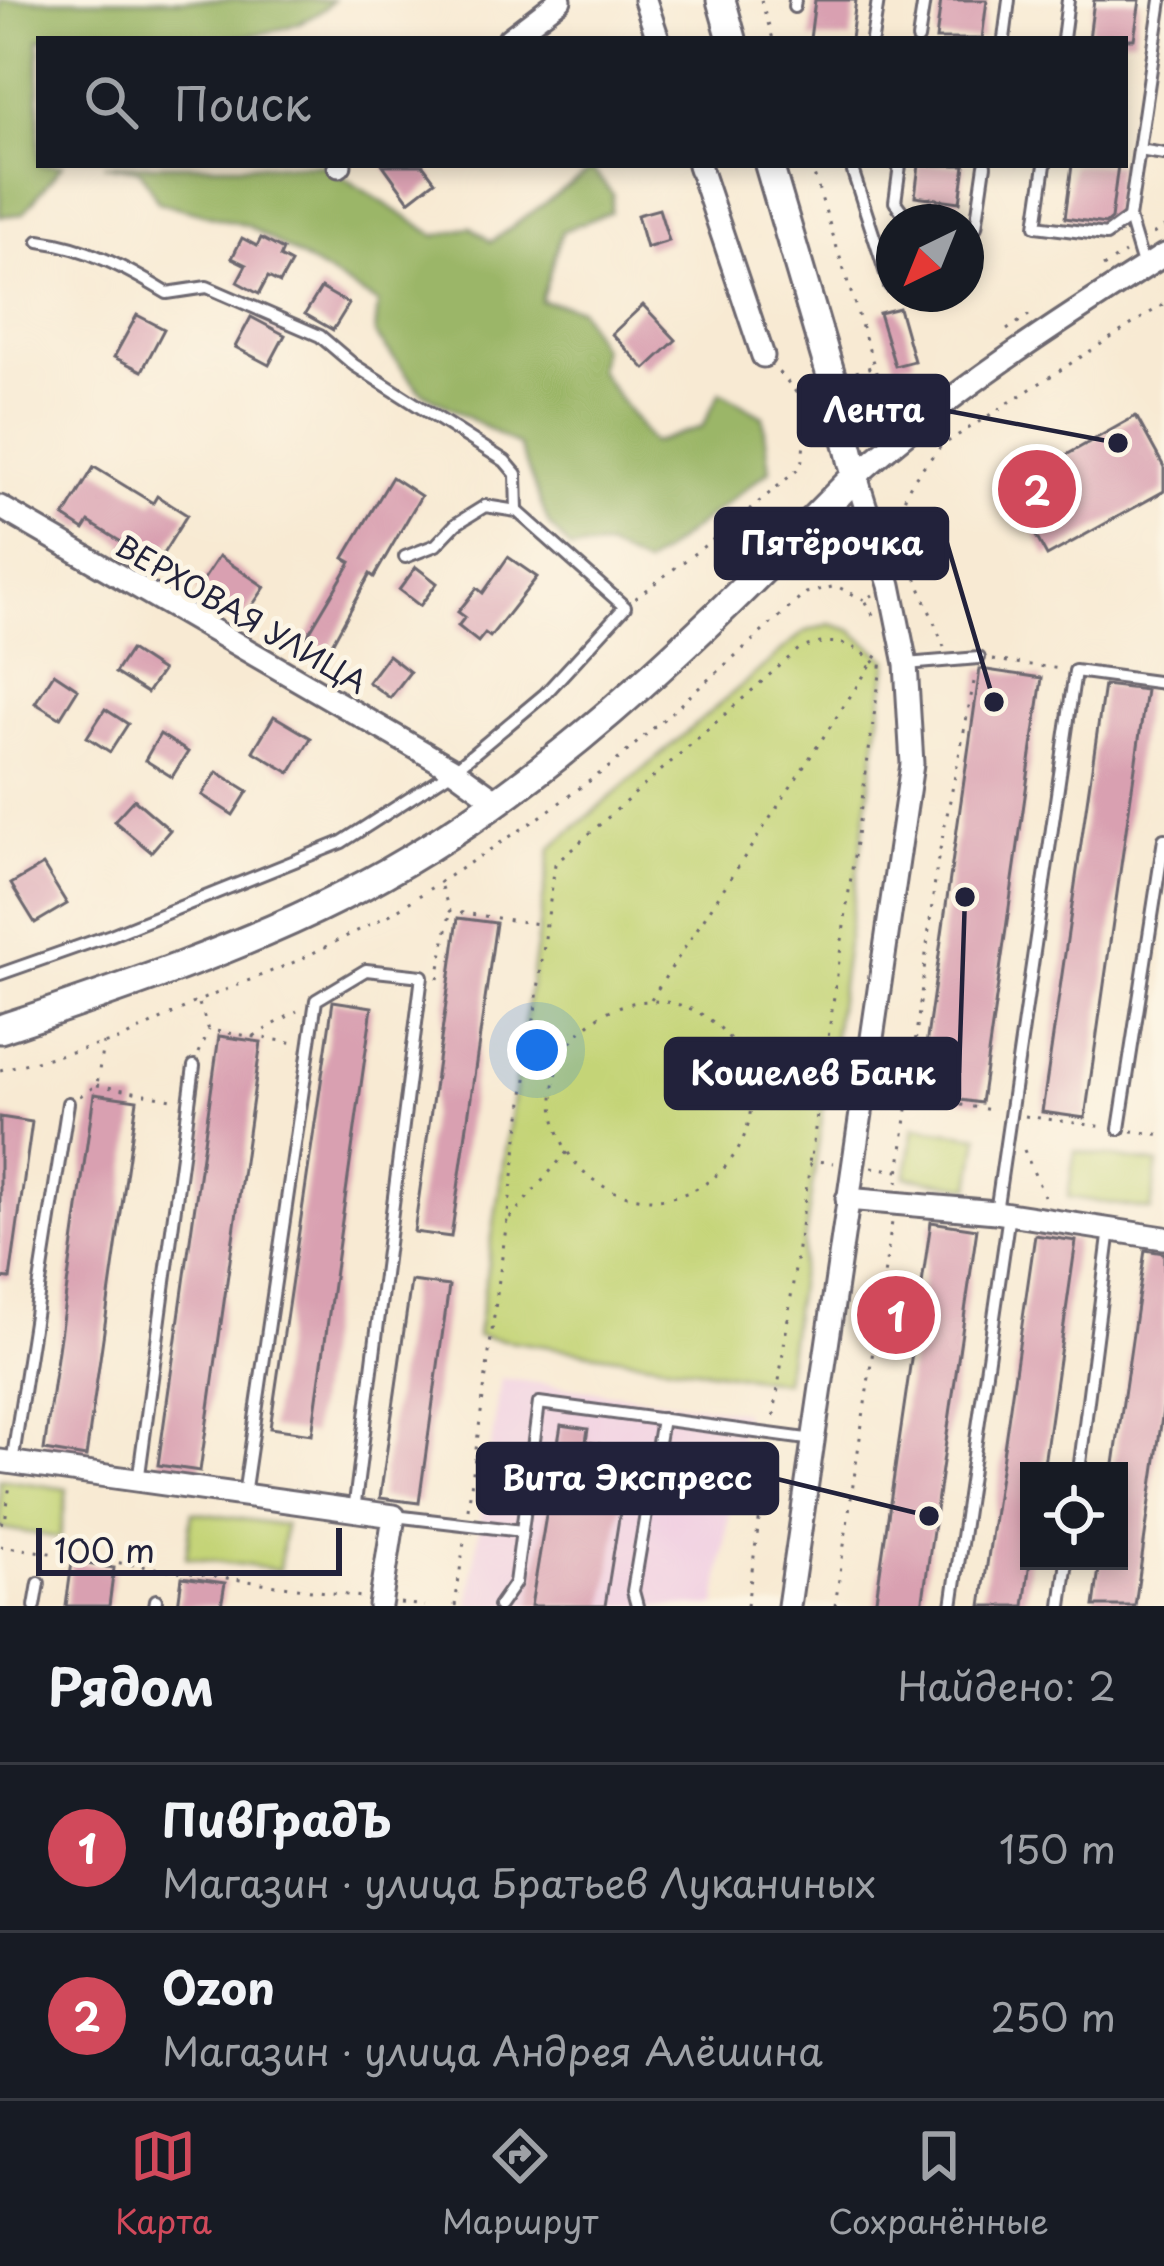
<!DOCTYPE html>
<html lang="ru">
<meta charset="utf-8">
<style>
:root{--surface:#171b24;--page:#242831;--text:#f1f3f6;--muted:#9ea1a6;--line:#363941;--accent:#d1495b}
body{margin:0;font-family:"Playpen Sans",sans-serif;background:var(--page);color:var(--text)}
.controls{position:absolute;right:36px;bottom:36px;display:grid;overflow:hidden;border-radius:0px;box-shadow:0 6px 18px #0003}
.controls button{width:108px;height:108px;display:grid;place-items:center;padding:0;border:0;border-bottom:3px solid var(--line);background:var(--surface);color:var(--text);font:60px sans-serif}
.compass{position:absolute;left:876px;top:204px;width:108px;height:108px;border-radius:50%;background:var(--surface);box-shadow:0 6px 18px #0003;rotate:223deg}
.scale{position:absolute;left:36px;bottom:30px;width:306px;box-sizing:border-box;padding-left:12px;border:6px solid #22223b;border-top:0;font-size:33px;line-height:42px;white-space:nowrap;color:#22223b;-webkit-text-stroke:9px #fcf5e5;paint-order:stroke}
.you{position:absolute;left:537px;top:1050px;width:42px;height:42px;margin:-30px;border:9px solid #fff;border-radius:50%;background:#1a73e8;box-shadow:0 0 0 18px #1a73e833}
.badge{display:grid;place-items:center;width:78px;height:78px;border-radius:50%;background:var(--accent);color:#fff;font-size:39px;font-weight:700}
.pin{position:absolute;translate:-50% -50%;border:6px solid #fff;box-shadow:0 3px 12px #0006}
.list{margin:0;padding:0;list-style:none}
h2{display:flex;justify-content:space-between;align-items:center;height:156px;margin:0;padding:0 48px;font-size:51px}
h2 small{font-size:39px;font-weight:400;color:var(--muted)}
.list li{display:grid;grid-template-columns:78px 1fr auto;gap:36px;align-items:center;box-sizing:border-box;height:168px;padding:0 48px;border-top:3px solid var(--line)}
.list b{display:block;font-size:45px;white-space:nowrap}
.list p{margin:0;font-size:39px;white-space:nowrap;color:var(--muted)}
.list em{font-size:39px;font-style:normal;color:var(--muted)}
.icon{flex:none;width:66px;height:66px;fill:none;stroke:currentColor;stroke-width:2;stroke-linecap:round;stroke-linejoin:round}
.map{position:relative;flex:none;width:1164px;height:1606px;overflow:hidden}
.search{position:absolute;background:var(--surface);box-shadow:0 6px 18px #0003;left:36px;right:36px;top:36px;height:132px;display:flex;align-items:center;gap:30px;box-sizing:border-box;padding:0 42px;border-radius:0px;color:var(--muted);font-size:45px}
.sheet{height:492px;background:var(--surface)}
nav{display:flex;justify-content:space-around;align-items:center;box-sizing:border-box;height:168px;border-top:3px solid var(--line);background:var(--surface);font-size:33px;color:var(--muted)}
nav a{display:grid;justify-items:center;gap:6px}
nav .on{color:var(--accent)}
.map>svg:first-child{display:block}
.built{fill:#f1d0e2}
.green{fill:#c4d477;stroke:#737b59;stroke-width:3}
.forest{fill:#9bb668;stroke:#5e6c52;stroke-width:3}
.building{fill:#d9a0b1}
.lines{fill:none;stroke-linecap:round;stroke-linejoin:round}
.service-casing{stroke:#6d6870;stroke-width:16}
.minor-casing{stroke:#6d6870;stroke-width:27}
.tertiary-casing{stroke:#6d6870;stroke-width:33}
.path{stroke:#6d6870;stroke-width:3;stroke-dasharray:3 9;stroke-linecap:butt}
.service{stroke:#fff;stroke-width:10}
.minor{stroke:#fff;stroke-width:21}
.tertiary{stroke:#fff;stroke-width:27}
.labels{text-anchor:middle;dominant-baseline:central;stroke-width:10;stroke-linejoin:round;paint-order:stroke}
.street-label{font-size:30px;fill:#22223b;stroke:#fcf5e5}
.leader{fill:none;stroke:#22223b;stroke-width:4.5}
.callout-dot{fill:#22223b;stroke:#fcf5e5;stroke-width:4.5}
.callout{fill:#22223b;stroke:#22223b;stroke-width:4.5}
.callout-label{font-size:33px;text-anchor:middle;font-weight:bold;fill:#fff}
</style>
<div class="map">
<svg width="1164" height="1606" viewBox="0 0 1164 1606">
<rect width="100%" height="100%" fill="#fcf5e5"/>
<filter id="ink" filterUnits="userSpaceOnUse"><feTurbulence type="fractalNoise" baseFrequency=".00833" numOctaves="2"/><feDisplacementMap in="SourceGraphic" scale="24" xChannelSelector="R" yChannelSelector="G"/><feConvolveMatrix kernelMatrix="1 2 1 2 8 2 1 2 1" color-interpolation-filters="sRGB"/></filter>
<filter id="wash" filterUnits="userSpaceOnUse"><feTurbulence type="fractalNoise" baseFrequency=".004" numOctaves="4" result="noise"/><feDisplacementMap in="SourceGraphic" scale="48" xChannelSelector="R" yChannelSelector="G"/><feGaussianBlur stdDeviation="2.7" result="paint"/><feColorMatrix in="noise" values="0 0 0 0 0 0 0 0 0 0 0 0 0 0 0 0 0 1.4 0 .05"/><feComposite in="paint" operator="in"/></filter>
<g filter="url(#wash)">
<rect width="100%" height="100%" fill="#f8ead3"/>
<!-- built -->
<polygon class="built" points="501,1378 744,1412 716,1606 468,1606"/>
<!-- green -->
<g class="green">
<polygon points="830,624 851,630 888,660 784,1382 477,1336 551,848 804,632"/>
<polygon points="914,1127 979,1136 971,1187 906,1177"/>
<polygon points="1075,1151 1158,1164 1151,1210 1068,1197"/>
<polygon points="0,1479 67,1489 60,1538 0,1528"/>
<polygon points="192,1512 285,1525 279,1570 186,1557"/>
</g>
<!-- forest -->
<g class="forest">
<path d="M0,0H333C284,57 112,39 39,39V165H62L23,214L0,216Z"/>
<polygon points="103,165 324,165 436,236 471,227 491,242 592,169 613,195 611,212 562,231 541,301 579,308 601,348 599,371 652,443 702,427 720,392 763,416 770,470 645,566 606,547 571,549 549,525 519,446 420,391 375,334 378,303 248,226 158,202 140,170"/>
</g>
<g id="blocks">
<!-- building -->
<g class="building">
<polygon points="815,0 856,0 851,39 810,39"/>
<polygon points="941,0 987,0 982,39 936,39"/>
<polygon points="1094,0 1140,0 1134,39 1089,39"/>
<polygon points="383,165 423,165 435,181 409,201"/>
<polygon points="919,165 965,165 960,202 915,196"/>
<polygon points="1072,165 1118,165 1111,219 1105,224 1065,218"/>
<polygon points="659,209 669,241 646,248 637,215"/>
<polygon points="242,238 257,246 261,238 283,250 280,257 291,263 280,283 268,277 259,294 237,282 246,265 232,258"/>
<polygon points="321,288 349,304 333,330 305,314"/>
<polygon points="643,305 676,340 645,369 612,334"/>
<polygon points="899,308 914,361 895,366 879,313"/>
<polygon points="137,315 164,329 142,371 114,357"/>
<polygon points="251,317 285,335 269,365 235,347"/>
<polygon points="1136,416 1164,467 1164,491 1047,556 1009,487"/>
<polygon points="94,467 153,503 157,496 187,515 153,570 122,551 126,545 89,522 84,530 64,517"/>
<polygon points="392,477 421,496 374,577 370,574 328,651 306,638 351,562 344,558"/>
<polygon points="219,556 265,587 241,622 196,591"/>
<polygon points="508,557 537,577 490,637 485,633 478,642 458,626 465,617 458,612 477,588 483,593"/>
<polygon points="416,567 437,583 420,606 399,590"/>
<polygon points="130,650 162,671 147,693 115,673"/>
<polygon points="388,655 410,672 390,698 368,682"/>
<polygon points="980,669 1042,678 981,1103 919,1094"/>
<polygon points="54,673 78,689 60,718 35,703"/>
<polygon points="1104,685 1146,690 1085,1118 1042,1112"/>
<polygon points="105,709 128,724 110,752 87,737"/>
<polygon points="274,716 311,738 290,773 253,751"/>
<polygon points="160,734 188,752 172,777 145,760"/>
<polygon points="217,772 248,791 233,815 202,795"/>
<polygon points="134,799 170,830 151,852 114,821"/>
<polygon points="43,865 67,904 35,923 11,884"/>
<polygon points="458,918 496,923 451,1237 414,1232"/>
<polygon points="333,1001 372,1007 312,1434 270,1428"/>
<polygon points="219,1036 261,1042 200,1471 158,1465"/>
<polygon points="94,1094 137,1100 86,1457 44,1450"/>
<polygon points="0,1117 32,1122 10,1279 0,1278"/>
<polygon points="931,1222 977,1229 922,1606 875,1606"/>
<polygon points="1035,1235 1076,1241 1043,1471 1029,1471 1029,1569 1024,1606 981,1606"/>
<polygon points="1145,1250 1164,1253 1164,1403 1135,1606 1094,1606 1100,1561 1119,1561 1119,1471 1113,1471"/>
<polygon points="411,1281 449,1286 419,1503 380,1498"/>
<polygon points="561,1425 588,1429 586,1442 630,1449 605,1606 531,1606"/>
<polygon points="72,1562 114,1568 109,1606 66,1606"/>
<polygon points="182,1577 225,1583 221,1606 178,1606"/>
</g>
</g>
</g>
<g filter="url(#ink)">
<use href="#blocks" fill-opacity="0" stroke="#6d6870" stroke-width="3"/>
<g class="lines">
<!-- service casing -->
<g class="service-casing">
<g id="service">
<polyline points="794,7 795,0"/>
<polyline points="872,39 878,0"/>
<polyline points="918,39 924,0"/>
<polyline points="1004,39 1009,0"/>
<polyline points="1063,39 1068,0"/>
<polyline points="1139,150 1164,154"/>
<polyline points="854,165 853,172 890,286"/>
<polyline points="900,165 895,202 904,214 948,222"/>
<polyline points="1045,165 1036,226 1106,235 1129,218"/>
<polyline points="966,225 976,227 985,165"/>
<path d="M39,241C87,247 126,268 167,293L207,287L320,336L354,365L505,461L516,474L517,511"/>
<polyline points="1144,268 1129,218 1161,0"/>
<polyline points="906,664 979,658"/>
<polyline points="0,974 111,935 342,842 454,770 545,694 625,607 517,511 485,506 456,524 436,545 405,557"/>
<polyline points="1119,1129 1164,839"/>
<polyline points="996,1212 1075,671 1164,683"/>
<polyline points="12,1463 68,1103"/>
<polyline points="1079,1471 1110,1229"/>
<polyline points="138,1482 194,1066"/>
<polyline points="244,1495 316,1000 366,970 422,976 354,1511"/>
<polyline points="394,1516 522,1531"/>
<polyline points="35,1606 39,1583"/>
<polyline points="155,1606 156,1600"/>
<polyline points="499,1606 515,1583 539,1403 814,1440"/>
<polyline points="637,1606 633,1591 662,1419"/>
<polyline points="952,1606 1009,1214"/>
<polyline points="1061,1606 1067,1561"/>
</g>
</g>
<!-- minor casing -->
<g class="minor-casing">
<g id="minor">
<polyline points="645,0 658,39"/>
<polyline points="509,39 560,0"/>
<polyline points="699,165 763,356"/>
<polyline points="339,166 340,165"/>
<polyline points="0,507 454,770 497,801"/>
<polyline points="847,1199 996,1212 1164,1238"/>
<polyline points="0,1461 394,1516 380,1606"/>
<path d="M789,1606L912,764L906,664L890,585L856,476C950,392 1057,323 1164,255"/>
</g>
</g>
<!-- tertiary casing -->
<g class="tertiary-casing">
<g id="tertiary">
<polyline points="721,0 732,39"/>
<path d="M0,1029C116,990 232,952 341,897C542,796 700,634 856,476L832,379L769,165"/>
</g>
</g>
<!-- path -->
<g class="path">
<polyline points="761,0 773,39"/>
<polyline points="811,165 881,388 893,401 909,404"/>
<polyline points="1153,234 1164,227"/>
<polyline points="1103,267 1125,253"/>
<polyline points="1007,330 1029,315"/>
<polyline points="856,372 874,366"/>
<path d="M635,598L719,535L801,467C807,419 813,405 776,370"/>
<polyline points="873,615 865,600 873,595"/>
<path d="M944,647C930,609 895,540 904,501C908,481 928,462 941,446L1164,304"/>
<polyline points="993,660 1061,669"/>
<polyline points="441,887 450,911 545,925"/>
<polyline points="438,979 450,913"/>
<polyline points="651,999 880,651"/>
<circle cx="652" cy="1100" r="99"/>
<polyline points="199,1004 209,1030 296,1043"/>
<polyline points="254,1036 297,1011"/>
<polyline points="199,1053 209,1030"/>
<polyline points="0,1070 122,1039 198,1001 297,961 391,914 537,819 613,764 806,593 836,586 865,600"/>
<polyline points="97,1085 172,1099"/>
<polyline points="80,1096 97,1085 103,1043"/>
<polyline points="913,1097 992,1110"/>
<polyline points="1025,1116 1105,1127"/>
<polyline points="1132,1131 1164,1135"/>
<polyline points="1024,1150 1044,1196"/>
<polyline points="808,1160 833,1163"/>
<polyline points="872,1167 898,1171"/>
<polyline points="898,1183 937,864 975,677"/>
<polyline points="510,1218 567,1152"/>
<polyline points="774,1416 882,660"/>
<path d="M468,1509L555,864L799,649C834,636 855,642 882,669"/>
<polyline points="0,1522 5,1523 10,1483"/>
<polyline points="0,1546 361,1597"/>
<polyline points="400,1603 424,1606"/>
<polyline points="455,1606 464,1542"/>
<polyline points="747,1606 769,1450"/>
<polyline points="835,1606 892,1222"/>
</g>
<!-- service -->
<use href="#service" class="service"/>
<!-- minor -->
<use href="#minor" class="minor"/>
<!-- tertiary -->
<use href="#tertiary" class="tertiary"/>
</g>
</g>
<g class="labels">
<!-- street labels -->
<g class="street-label">
<text transform="translate(242 613) rotate(30)">ВЕРХОВАЯ УЛИЦА</text>
</g>
</g>
<!-- callouts -->
<path class="leader" d="M1118 443L948 411M994 702L947 543M965 897L959 1073M929 1516L777 1479"/>
<g class="callout-dot">
<circle cx="1118" cy="443" r="12"/>
<circle cx="994" cy="702" r="12"/>
<circle cx="965" cy="897" r="12"/>
<circle cx="929" cy="1516" r="12"/>
</g>
<g class="callout">
<rect x="799" y="376" width="149" height="69" rx="12"/>
<rect x="716" y="509" width="231" height="69" rx="12"/>
<rect x="666" y="1039" width="293" height="69" rx="12"/>
<rect x="478" y="1444" width="299" height="69" rx="12"/>
</g>
<g class="callout-label">
<text x="874" y="422">Лента</text>
<text x="832" y="555">Пятёрочка</text>
<text x="813" y="1085">Кошелев Банк</text>
<text x="627" y="1490">Вита Экспресс</text>
</g>
</svg>
<div class="controls">
<button><svg class="icon" aria-label="locate" viewBox="0 0 24 24"><circle cx="12" cy="12" r="6"/><path d="M12 2v4M12 18v4M2 12h4M18 12h4"/></svg></button>
</div>
<svg class="compass" viewBox="-18 -18 36 36"><path d="M0-13l5 13h-10z" fill="#e53935"/><path d="M0 13l5-13h-10z" fill="#9ea1a6"/></svg>
<div class="scale">100 m</div>
<div class="you"></div>
<div class="pin badge" style="left:896px;top:1315px">1</div>
<div class="pin badge" style="left:1037px;top:489px">2</div>
<div class="search"><svg class="icon" aria-label="search" viewBox="0 0 24 24"><circle cx="10" cy="10" r="6"/><path d="M15 15l6 6"/></svg>Поиск</div>
</div>
<section class="sheet">
<h2>Рядом<small>Найдено: 2</small></h2>
<ul class="list">
<li><span class="badge">1</span><div><b>ПивГрадЪ</b><p>Магазин · улица Братьев Луканиных</p></div><em>150 m</em></li>
<li><span class="badge">2</span><div><b>Ozon</b><p>Магазин · улица Андрея Алёшина</p></div><em>250 m</em></li>
</ul>
</section>
<nav>
<a class="on"><svg class="icon" aria-label="map" viewBox="0 0 24 24"><path d="M3 6l6-2 6 2 6-2v14l-6 2-6-2-6 2zM9 4v14M15 6v14"/></svg>Карта</a>
<a><svg class="icon" aria-label="directions" viewBox="0 0 24 24"><path d="M12 3l9 9-9 9-9-9zM9 14v-3h6M13 9l2 2-2 2"/></svg>Маршрут</a>
<a><svg class="icon" aria-label="saved" viewBox="0 0 24 24"><path d="M7 4h10v16l-5-4-5 4z"/></svg>Сохранённые</a>
</nav>
